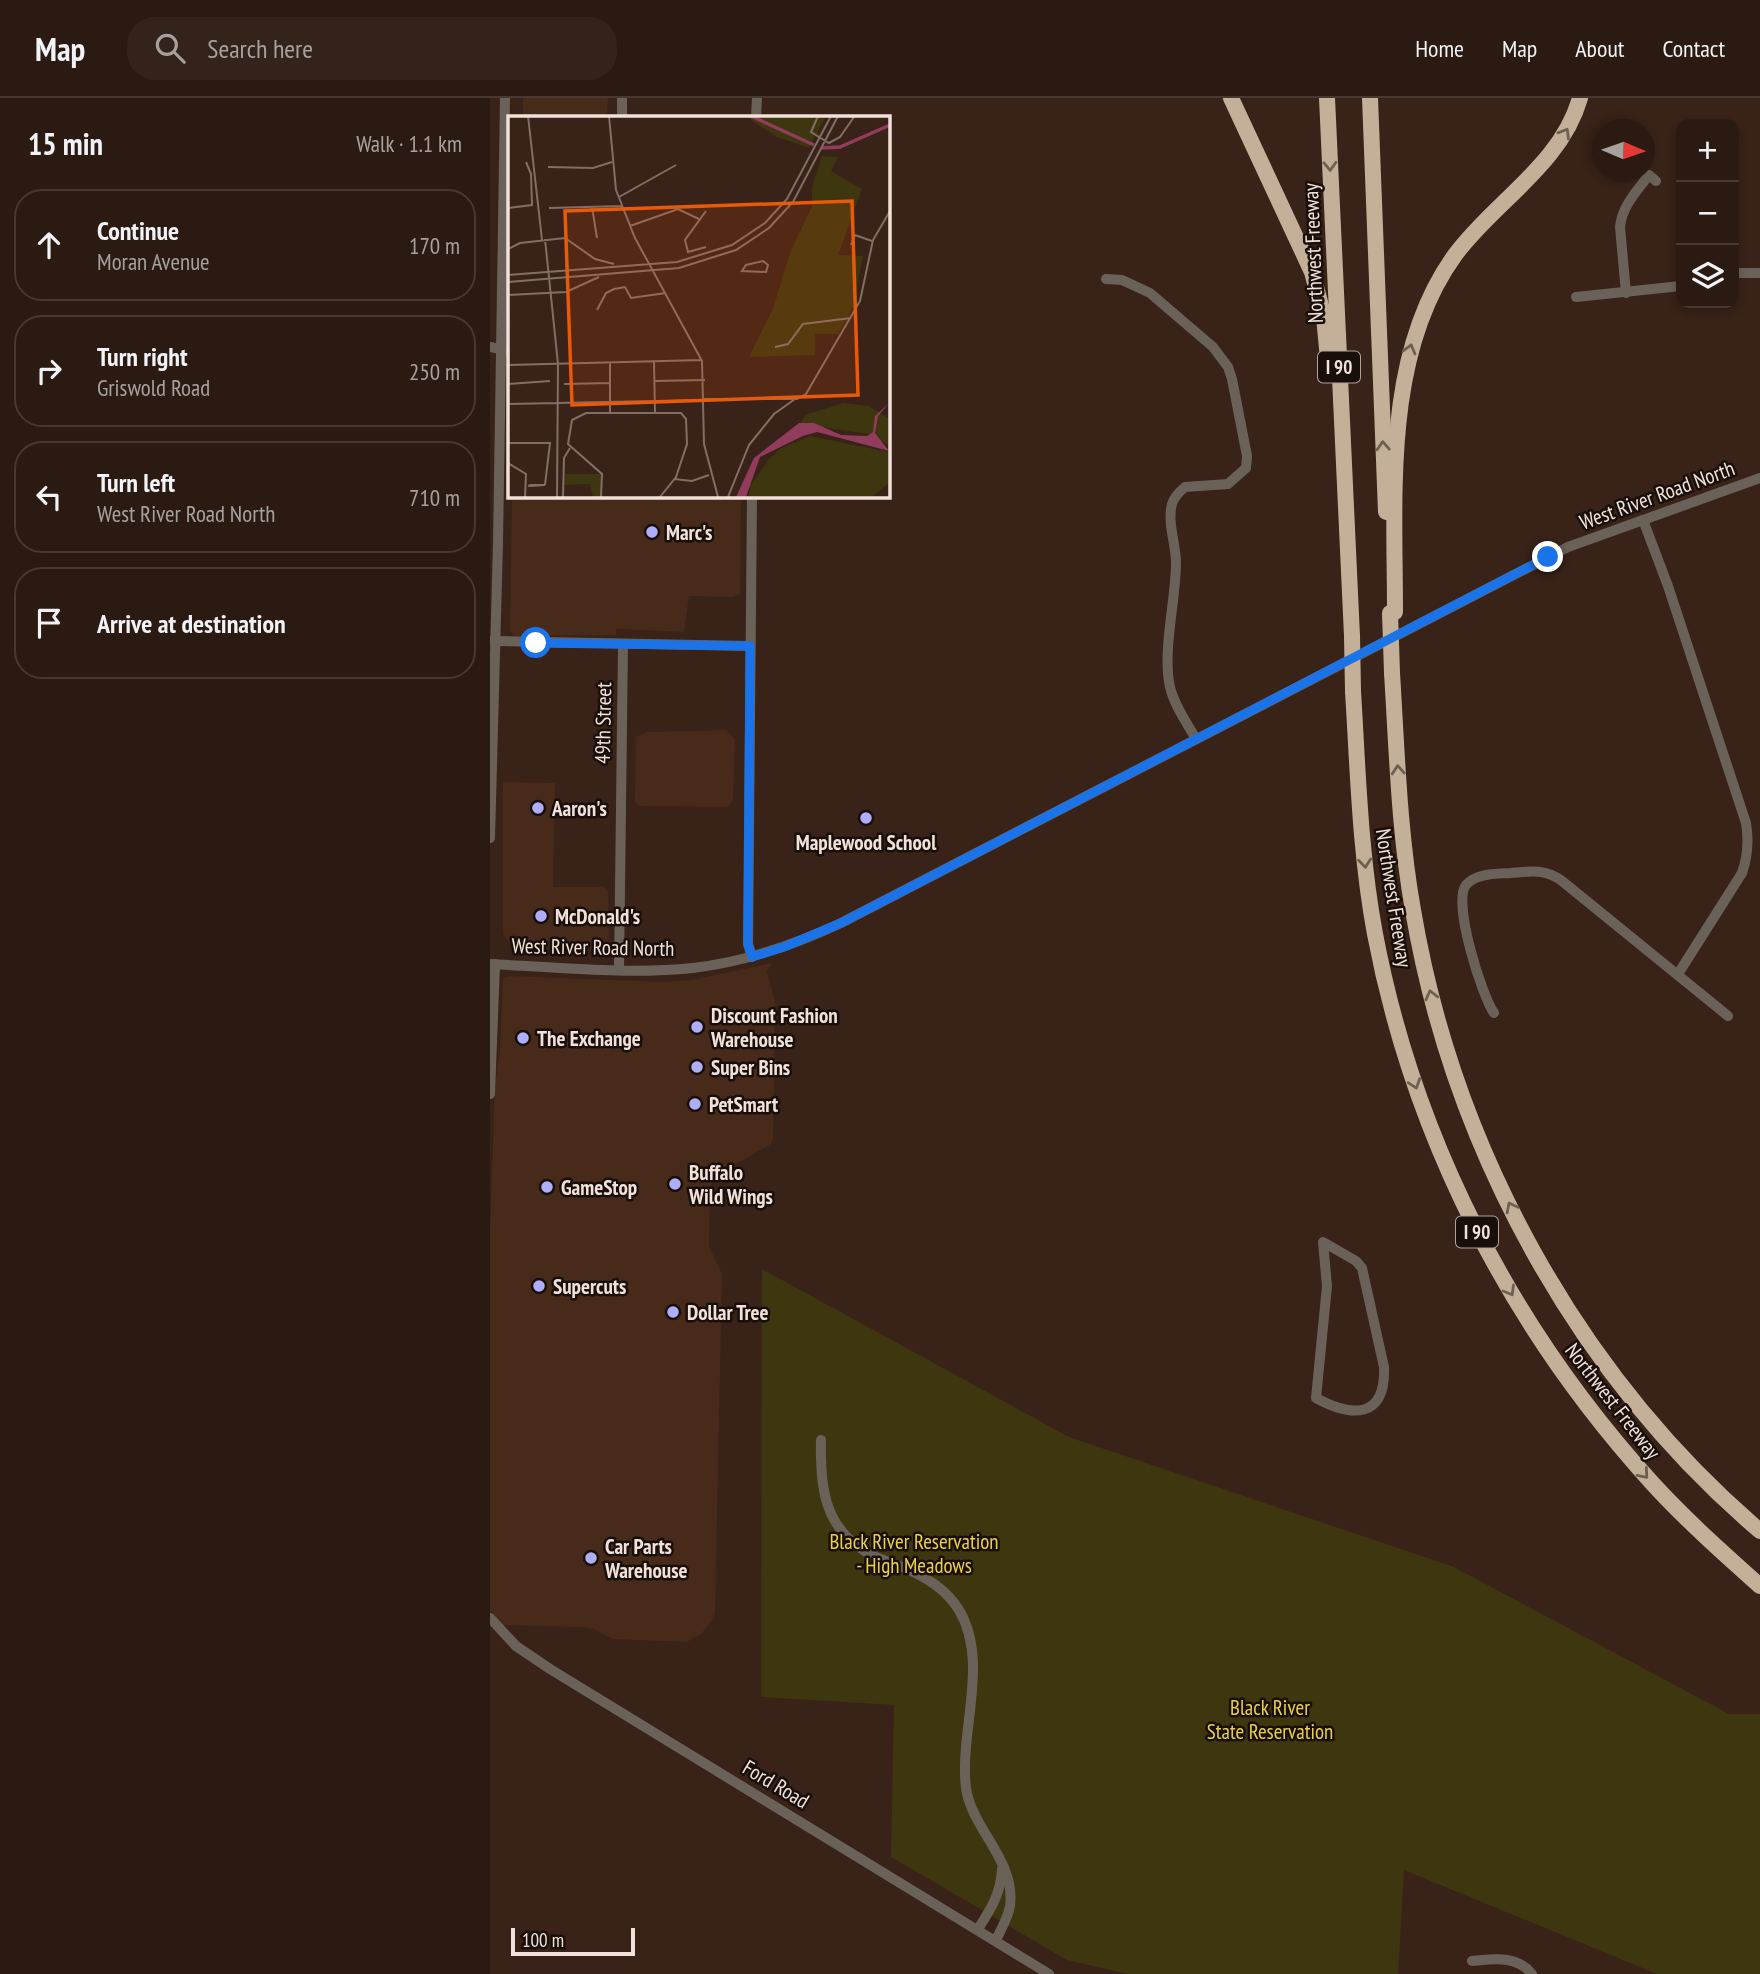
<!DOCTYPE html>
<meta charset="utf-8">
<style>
:root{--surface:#2b1a11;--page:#33231a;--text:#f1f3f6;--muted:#a6a19f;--line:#473831}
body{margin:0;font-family:"PT Sans Narrow",sans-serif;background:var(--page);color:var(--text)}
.controls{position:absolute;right:21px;top:21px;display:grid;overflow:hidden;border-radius:14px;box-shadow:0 4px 10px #0003}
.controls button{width:63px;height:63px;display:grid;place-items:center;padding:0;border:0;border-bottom:2px solid var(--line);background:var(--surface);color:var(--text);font:35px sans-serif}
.compass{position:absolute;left:1102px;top:21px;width:63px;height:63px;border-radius:50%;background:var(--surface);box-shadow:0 4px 10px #0003;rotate:92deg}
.scale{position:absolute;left:21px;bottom:18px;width:124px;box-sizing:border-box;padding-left:7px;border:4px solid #f1e1da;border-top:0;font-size:19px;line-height:24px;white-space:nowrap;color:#f1e1da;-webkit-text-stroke:5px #190f0a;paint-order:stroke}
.stop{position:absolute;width:21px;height:21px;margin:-16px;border:5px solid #1a73e8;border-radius:50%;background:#fff}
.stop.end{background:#1a73e8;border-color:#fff;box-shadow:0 2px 7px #0008}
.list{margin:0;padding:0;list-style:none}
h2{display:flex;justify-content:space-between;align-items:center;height:91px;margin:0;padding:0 28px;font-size:30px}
h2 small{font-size:23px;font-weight:400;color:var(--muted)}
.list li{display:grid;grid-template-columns:46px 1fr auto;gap:21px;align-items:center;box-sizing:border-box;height:112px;margin:0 14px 14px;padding:0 14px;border:2px solid var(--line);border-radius:28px}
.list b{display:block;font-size:26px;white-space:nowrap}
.list p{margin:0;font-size:23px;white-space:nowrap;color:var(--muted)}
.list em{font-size:23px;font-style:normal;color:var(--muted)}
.icon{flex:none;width:38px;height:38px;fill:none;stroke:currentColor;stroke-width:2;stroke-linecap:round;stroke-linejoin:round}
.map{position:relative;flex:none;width:1270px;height:1876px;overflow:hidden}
header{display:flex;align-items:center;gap:42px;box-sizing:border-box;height:98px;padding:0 35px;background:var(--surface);border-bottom:2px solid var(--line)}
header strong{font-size:33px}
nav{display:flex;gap:38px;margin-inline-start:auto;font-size:24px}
.search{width:490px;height:63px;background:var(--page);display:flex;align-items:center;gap:18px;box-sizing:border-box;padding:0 24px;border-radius:28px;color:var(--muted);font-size:26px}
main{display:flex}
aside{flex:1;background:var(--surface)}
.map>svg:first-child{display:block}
.built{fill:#472a1a}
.green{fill:#3e360f}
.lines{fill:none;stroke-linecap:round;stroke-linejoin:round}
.minor{stroke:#6a6258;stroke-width:10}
.highway{stroke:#c4b098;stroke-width:16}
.highway-bridge{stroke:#c4b098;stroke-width:16}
.oneway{stroke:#6e6051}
.route{stroke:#1a73e8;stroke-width:9}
.poi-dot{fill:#afaefa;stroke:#190f0a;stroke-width:2.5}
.labels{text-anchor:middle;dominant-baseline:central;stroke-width:5;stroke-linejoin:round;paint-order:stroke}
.shield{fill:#190f0a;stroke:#b0a29c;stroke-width:2}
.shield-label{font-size:19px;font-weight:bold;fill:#f1e1da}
.street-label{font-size:21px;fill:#f1e1da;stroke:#190f0a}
.poi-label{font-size:21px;font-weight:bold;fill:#f1e1da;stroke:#190f0a;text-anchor:start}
.park-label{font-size:21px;fill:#ead04c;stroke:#190f0a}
.inset-river{fill:none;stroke:#913c5d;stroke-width:3.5}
.inset-road{fill:none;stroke:#836e65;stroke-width:2}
.view{fill:#e8590c;fill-opacity:0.15;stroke:#e8590c;stroke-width:3.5}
.inset-edge{fill:none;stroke:#f1e1da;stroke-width:3.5}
</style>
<header>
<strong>Map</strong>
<div class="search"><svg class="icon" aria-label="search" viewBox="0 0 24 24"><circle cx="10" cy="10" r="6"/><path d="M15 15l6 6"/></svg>Search here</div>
<nav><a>Home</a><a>Map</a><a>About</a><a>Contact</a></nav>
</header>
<main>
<aside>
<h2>15 min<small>Walk · 1.1 km</small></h2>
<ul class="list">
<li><svg class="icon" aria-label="ahead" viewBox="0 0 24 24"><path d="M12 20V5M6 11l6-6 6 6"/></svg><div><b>Continue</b><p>Moran Avenue</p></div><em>170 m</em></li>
<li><svg class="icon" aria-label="right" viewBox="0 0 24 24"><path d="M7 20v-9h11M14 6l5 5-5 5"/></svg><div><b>Turn right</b><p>Griswold Road</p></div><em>250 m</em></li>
<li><svg class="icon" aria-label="left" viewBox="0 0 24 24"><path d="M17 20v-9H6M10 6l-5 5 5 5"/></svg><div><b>Turn left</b><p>West River Road North</p></div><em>710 m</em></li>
<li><svg class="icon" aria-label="arrive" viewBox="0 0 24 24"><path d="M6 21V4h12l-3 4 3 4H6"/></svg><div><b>Arrive at destination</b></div></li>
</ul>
</aside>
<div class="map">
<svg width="1270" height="1876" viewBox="0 0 1270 1876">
<rect width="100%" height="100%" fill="#392217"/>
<!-- built -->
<g class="built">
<polygon points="33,0 118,0 117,19 33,19"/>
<polygon points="22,397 251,397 250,496 242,499 199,498 194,534 126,531 126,537 24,538 20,532"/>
<polygon points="236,632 245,641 243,703 237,709 150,708 145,704 146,639 157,634"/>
<polygon points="13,684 65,685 63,789 113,789 118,793 119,842 112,851 21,847 13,836"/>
<polygon points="282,865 277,874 285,904 283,1042 281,1046 228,1076 222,1085 220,1093 219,1148 232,1176 225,1515 222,1522 212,1535 197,1544 122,1541 104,1531 92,1529 11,1527 0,1512 0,1135 5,986 10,953 13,880 21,878 172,884 202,882"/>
</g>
<!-- green -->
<polygon class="green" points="272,1171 579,1339 964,1469 1239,1616 1270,1616 1270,1876 1167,1876 914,1772 908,1876 639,1876 577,1862 401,1759 404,1607 271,1599"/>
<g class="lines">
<!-- minor -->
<g class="minor">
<polyline points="132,19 132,0"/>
<polyline points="266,19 267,0"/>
<polyline points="1244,175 1270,175"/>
<path d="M616,181L632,182L660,195L723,249L738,269L742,281L757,358L756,370L738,386L695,389C689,394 684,399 682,406C677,425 686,446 686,465C686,501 672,554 680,589C684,607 697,625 706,641"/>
<path d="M1136,195L1130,129C1132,108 1147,93 1159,77L1166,83"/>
<polyline points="1086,199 1191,188"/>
<polyline points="0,249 19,253"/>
<polyline points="262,397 258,846 262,859"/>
<path d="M1153,422L1178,488L1256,725C1259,743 1258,758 1252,775L1188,876"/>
<polyline points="1,543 260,548"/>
<polyline points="0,740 8,445 15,0"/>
<path d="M0,866C67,869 136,877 203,870C255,864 304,847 351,825L1078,449L1270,380"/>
<polyline points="129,872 133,546"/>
<path d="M1004,915C992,898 962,804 976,787C986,775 1007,776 1021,775C1041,773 1056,771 1072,783L1238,918"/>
<polyline points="0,996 5,866"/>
<path d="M833,1144L866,1163L872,1170L894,1269C896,1322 861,1319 826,1300L837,1188Z"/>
<path d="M331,1342C330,1387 333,1428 376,1454C388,1461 402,1465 415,1470C437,1480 456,1491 469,1512C500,1564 469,1633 476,1690C482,1732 526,1762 520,1808C518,1820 511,1831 506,1842"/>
<polyline points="0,1520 26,1548 60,1571 559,1876"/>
<path d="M488,1831C501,1811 511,1795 512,1771"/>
<path d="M982,1863C1004,1861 1027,1857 1042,1876"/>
</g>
<!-- highway -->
<g class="highway">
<polyline points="741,0 822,174 834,219 839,271"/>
<polyline points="837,0 862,538"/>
<polyline points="880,0 896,414"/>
<path d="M905,514C905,397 893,256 965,157C1005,103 1071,67 1090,0"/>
<path d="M902,575C907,654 909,734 923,812C963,1049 1087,1277 1270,1433"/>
<path d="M863,593C868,674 870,756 885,836C924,1042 1022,1231 1163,1386C1196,1422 1233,1455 1270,1488"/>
</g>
<!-- highway-bridge -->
<g class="highway-bridge">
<polyline points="900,515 902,575"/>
<polyline points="862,538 863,593"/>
</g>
</g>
<!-- one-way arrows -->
<defs><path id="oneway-chevron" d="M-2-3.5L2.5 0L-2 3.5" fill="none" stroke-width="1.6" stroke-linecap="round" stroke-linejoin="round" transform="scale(1.75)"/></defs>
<g class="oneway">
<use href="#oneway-chevron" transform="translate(1075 35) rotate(-59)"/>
<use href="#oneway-chevron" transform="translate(840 68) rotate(88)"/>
<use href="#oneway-chevron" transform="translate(920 251) rotate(-75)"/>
<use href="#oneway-chevron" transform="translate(893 348) rotate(-93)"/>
<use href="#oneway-chevron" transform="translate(908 672) rotate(-94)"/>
<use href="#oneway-chevron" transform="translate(875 765) rotate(84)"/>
<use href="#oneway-chevron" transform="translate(941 897) rotate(-104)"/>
<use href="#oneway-chevron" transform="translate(925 986) rotate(71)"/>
<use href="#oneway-chevron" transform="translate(1021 1109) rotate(-117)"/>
<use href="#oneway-chevron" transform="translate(1020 1193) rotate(60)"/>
<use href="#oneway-chevron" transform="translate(1154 1376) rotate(49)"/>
</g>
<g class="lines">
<!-- route -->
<polyline class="route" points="46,545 260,548 258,846 262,859 294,849 351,825 1058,459"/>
</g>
<!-- markers -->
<g class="poi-dot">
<circle cx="162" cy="434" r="7"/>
<circle cx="48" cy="710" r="7"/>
<circle cx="376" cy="720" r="7"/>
<circle cx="51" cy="818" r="7"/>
<circle cx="207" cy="929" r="7"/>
<circle cx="33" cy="940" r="7"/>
<circle cx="207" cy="969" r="7"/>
<circle cx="205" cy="1006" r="7"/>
<circle cx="185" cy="1086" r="7"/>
<circle cx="57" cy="1089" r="7"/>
<circle cx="49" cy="1188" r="7"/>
<circle cx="183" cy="1214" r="7"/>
<circle cx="101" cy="1460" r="7"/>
</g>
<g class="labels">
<!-- shield labels -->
<g class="shield">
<rect x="828" y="253.5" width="42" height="31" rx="5"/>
<rect x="966" y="1118.5" width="42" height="31" rx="5"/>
</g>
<g class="shield-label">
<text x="849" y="269">I 90</text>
<text x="987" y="1134">I 90</text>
</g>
<!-- street labels -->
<g class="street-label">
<text transform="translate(823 155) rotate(-92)">Northwest Freeway</text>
<text transform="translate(1167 397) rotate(-20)">West River Road North</text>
<text transform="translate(113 625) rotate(-89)">49th Street</text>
<text transform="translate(904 800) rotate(81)">Northwest Freeway</text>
<text transform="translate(103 849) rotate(1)">West River Road North</text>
<text transform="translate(1123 1303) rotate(52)">Northwest Freeway</text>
<text transform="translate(286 1686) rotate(31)">Ford Road</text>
</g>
<!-- poi labels -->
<g class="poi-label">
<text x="176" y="434">Marc's</text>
<text x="62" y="710">Aaron's</text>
<text x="376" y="744" text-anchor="middle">Maplewood School</text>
<text x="65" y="818">McDonald's</text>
<text x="221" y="917">Discount Fashion<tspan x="221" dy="24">Warehouse</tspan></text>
<text x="47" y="940">The Exchange</text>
<text x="221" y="969">Super Bins</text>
<text x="219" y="1006">PetSmart</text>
<text x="199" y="1074">Buffalo<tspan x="199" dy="24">Wild Wings</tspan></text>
<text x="71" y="1089">GameStop</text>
<text x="63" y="1188">Supercuts</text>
<text x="197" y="1214">Dollar Tree</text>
<text x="115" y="1448">Car Parts<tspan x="115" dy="24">Warehouse</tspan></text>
</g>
<!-- park labels -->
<g class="park-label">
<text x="424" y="1443">Black River Reservation<tspan x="424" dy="24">- High Meadows</tspan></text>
<text x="780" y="1609">Black River<tspan x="780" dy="24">State Reservation</tspan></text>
</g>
</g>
<!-- overview -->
<g transform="translate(18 18)">
<rect width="382" height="382" fill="#392217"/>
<path d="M237,0H318L301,32L269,21ZM314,40L330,41L323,55L354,73L330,139L355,140L345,191L330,218H307V239L241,241L265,193L283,134L304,91V71ZM335,287L360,290L381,302V329L361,318L292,308L297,299ZM302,320L381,336V367L364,381H240L243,369L261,343L272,333ZM57,358H93V381H85L82,368L56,369Z" fill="#3e360f"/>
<path d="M381,287L370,300L367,317L381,335L309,316L295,320L252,341L238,381H228L246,342L291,307H306L333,319L359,320L365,316L367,300Z" fill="#913c5d"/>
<path class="inset-river" d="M243,0L306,29M314,32L332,31L382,9"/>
<path class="inset-road" d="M20,0L34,124M101,0L108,74L127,122L194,245L196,328L210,381M310,0L303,16L321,27L332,21L346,1M40,51L85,52L104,46M111,81L168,49M84,91L89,122M0,92L24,89L23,58L18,46M41,92L114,90M198,95L177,124L180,136L198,131M122,110L170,93L191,103M37,123L50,248L49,381M343,129L347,119L364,125M0,133L12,127L57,122L87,143L106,148M255,145L260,149L258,156L234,155L238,149ZM0,159L169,146L224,129L257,107L279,83L323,0M0,166L171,152L228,134L261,112L285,86L330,0M0,179L58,176L91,161M89,194L98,177L106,173L117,171L123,182L158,177M267,231L280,228L295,208L343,202M146,246L147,297M102,247V297M0,249L194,244M147,265L197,264M0,268L42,265M56,268L102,267M196,283H289L298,278L352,185L365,124L382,95M0,288L196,284M0,327H42L37,369M0,347L18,358L17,381M166,363L184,365L201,359M20,370L23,369H37L22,370M55,381L56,342L62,332M93,381L94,358L60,328L64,304L78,297H173L178,303L179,328L168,361L152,381M220,381L241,329L266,298L287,283"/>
<path class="view" d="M344,85L350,279L64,289L57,95Z"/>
<rect width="382" height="382" class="inset-edge"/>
</g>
</svg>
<div class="controls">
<button>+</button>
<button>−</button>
<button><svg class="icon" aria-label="layers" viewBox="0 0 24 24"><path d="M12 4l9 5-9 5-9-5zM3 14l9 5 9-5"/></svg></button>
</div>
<svg class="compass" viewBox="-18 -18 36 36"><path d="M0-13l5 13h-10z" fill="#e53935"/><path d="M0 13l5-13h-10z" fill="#a6a19f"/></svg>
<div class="scale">100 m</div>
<div class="stop" style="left:46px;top:545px"></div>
<div class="stop end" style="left:1058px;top:459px"></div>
</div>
</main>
